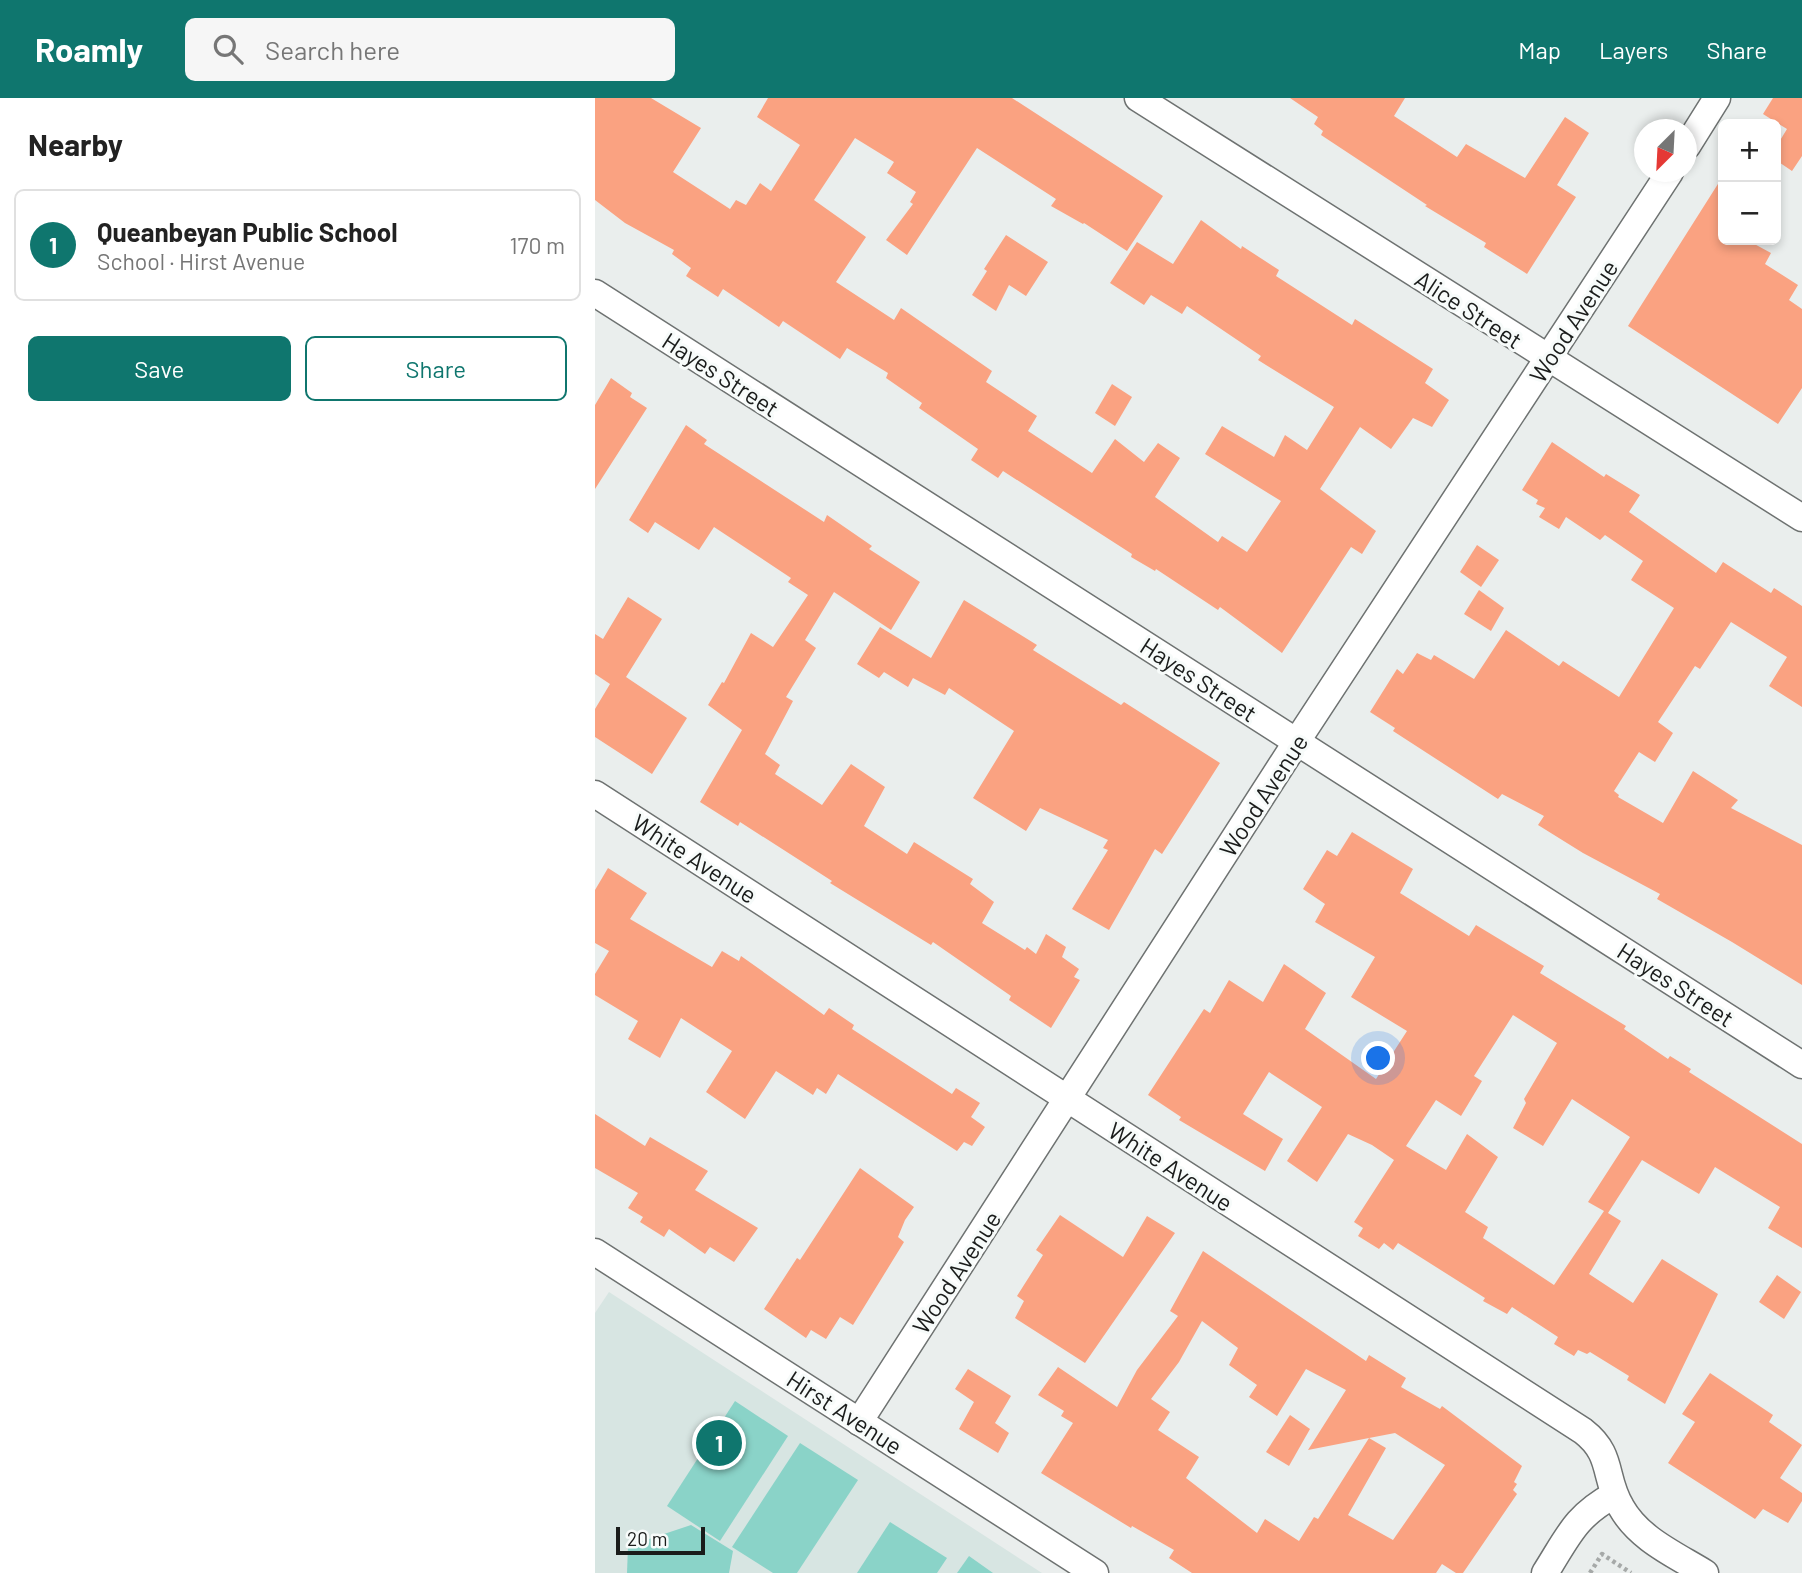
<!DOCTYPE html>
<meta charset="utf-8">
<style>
:root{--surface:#fff;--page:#f6f6f6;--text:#222;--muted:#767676;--line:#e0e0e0;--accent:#0f766e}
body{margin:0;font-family:Barlow,sans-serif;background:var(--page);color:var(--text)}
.controls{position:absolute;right:21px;top:21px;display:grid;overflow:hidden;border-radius:10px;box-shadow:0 4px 10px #0003}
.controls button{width:63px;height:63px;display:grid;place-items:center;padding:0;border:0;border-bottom:2px solid var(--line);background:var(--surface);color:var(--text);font:35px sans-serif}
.compass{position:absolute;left:1039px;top:21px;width:63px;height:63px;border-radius:50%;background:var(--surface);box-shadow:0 4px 10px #0003;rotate:204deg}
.scale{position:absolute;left:21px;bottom:18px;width:89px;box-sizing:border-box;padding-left:7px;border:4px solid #1a1c1b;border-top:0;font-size:19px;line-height:24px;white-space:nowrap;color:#1a1c1b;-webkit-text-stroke:5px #f7fbfa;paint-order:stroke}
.you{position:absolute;left:784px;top:961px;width:24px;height:24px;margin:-18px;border:5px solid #fff;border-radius:50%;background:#1a73e8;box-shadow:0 0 0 10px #1a73e833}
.badge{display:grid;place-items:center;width:46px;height:46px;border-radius:50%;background:var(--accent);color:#fff;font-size:23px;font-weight:700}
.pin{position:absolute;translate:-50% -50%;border:4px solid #fff;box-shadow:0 2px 7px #0006}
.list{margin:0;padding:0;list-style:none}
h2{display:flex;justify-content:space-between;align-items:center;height:91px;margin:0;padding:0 28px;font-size:30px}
h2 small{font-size:23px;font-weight:400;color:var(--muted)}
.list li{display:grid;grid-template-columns:46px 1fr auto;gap:21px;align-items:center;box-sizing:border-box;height:112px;margin:0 14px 14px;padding:0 14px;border:2px solid var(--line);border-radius:10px}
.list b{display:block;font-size:26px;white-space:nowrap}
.list p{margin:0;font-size:23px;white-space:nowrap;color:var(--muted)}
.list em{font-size:23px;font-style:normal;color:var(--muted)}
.actions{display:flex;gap:14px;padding:21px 28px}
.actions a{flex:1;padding:16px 0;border:2px solid var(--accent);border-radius:10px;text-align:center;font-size:24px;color:var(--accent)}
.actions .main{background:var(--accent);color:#fff}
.icon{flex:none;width:38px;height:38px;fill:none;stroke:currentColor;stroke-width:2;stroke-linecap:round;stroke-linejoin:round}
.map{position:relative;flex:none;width:1207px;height:1475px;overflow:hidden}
header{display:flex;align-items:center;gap:42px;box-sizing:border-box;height:98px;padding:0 35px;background:var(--accent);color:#fff}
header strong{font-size:33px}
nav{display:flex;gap:38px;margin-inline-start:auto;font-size:24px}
.search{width:490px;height:63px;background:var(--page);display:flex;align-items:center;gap:18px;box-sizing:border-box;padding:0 24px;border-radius:10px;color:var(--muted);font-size:26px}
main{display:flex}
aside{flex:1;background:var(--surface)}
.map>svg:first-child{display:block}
.built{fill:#d7e5e2}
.green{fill:#8ad3c8}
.building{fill:#faa281;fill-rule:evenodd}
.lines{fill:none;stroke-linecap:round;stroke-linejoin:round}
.street-casing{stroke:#6e7271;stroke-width:29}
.path{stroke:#a6a9a8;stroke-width:4.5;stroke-dasharray:3.5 3.5;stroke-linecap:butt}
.street{stroke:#fff;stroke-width:26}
.labels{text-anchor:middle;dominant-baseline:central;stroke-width:6;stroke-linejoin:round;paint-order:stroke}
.street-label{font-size:24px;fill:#1a1c1b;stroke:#f7fbfa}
</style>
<header>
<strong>Roamly</strong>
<div class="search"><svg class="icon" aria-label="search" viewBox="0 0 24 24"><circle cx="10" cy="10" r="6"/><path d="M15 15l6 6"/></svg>Search here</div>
<nav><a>Map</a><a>Layers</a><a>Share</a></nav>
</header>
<main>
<aside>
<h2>Nearby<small></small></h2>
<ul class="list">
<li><span class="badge">1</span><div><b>Queanbeyan Public School</b><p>School · Hirst Avenue</p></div><em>170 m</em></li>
</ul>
<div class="actions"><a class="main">Save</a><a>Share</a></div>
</aside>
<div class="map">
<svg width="1207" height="1475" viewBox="0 0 1207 1475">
<rect width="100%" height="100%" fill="#eaeeed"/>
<!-- built -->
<polygon class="built" points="14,1194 447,1475 0,1475 0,1215"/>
<!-- green -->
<g class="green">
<polygon points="140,1303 193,1338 125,1443 72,1408"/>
<polygon points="205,1345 263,1382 202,1475 178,1475 137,1449"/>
<polygon points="295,1424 352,1460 342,1475 262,1475"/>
<polygon points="96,1427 138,1453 134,1475 32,1475 33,1448"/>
<polygon points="374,1458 398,1475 362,1475"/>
</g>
<!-- building -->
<g class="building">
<polygon points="0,0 56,0 106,30 78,74 135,111 141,102 151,107 165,85 176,93 205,47 162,19 173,0 417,0 568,98 532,153 489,125 488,126 456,108 461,101 382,50 312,157 291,142 318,106 315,104 321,94 292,75 299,64 260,40 219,102 271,139 241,184 299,222 306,210 397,273 391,284 442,318 433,333 497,375 520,341 549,364 563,345 585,360 560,399 623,444 627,438 652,454 686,403 610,356 627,328 679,359 690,337 712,352 739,309 663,262 666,258 592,208 587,216 556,197 549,207 515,185 542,144 578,166 606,122 646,151 647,148 684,172 681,178 757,227 760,221 838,271 830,285 854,302 837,329 818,320 796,351 765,329 725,391 781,433 767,456 756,449 687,555 625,509 623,512 561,471 560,473 536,459 537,456 408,373 403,380 376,362 383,351 324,310 327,305 291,280 293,275 252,250 245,261 188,223 184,229 128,191 123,199 91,178 96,170 77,156 79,152 30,125 0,102"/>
<polygon points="695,0 810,0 799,18 862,59 871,46 930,80 970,19 994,35 962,87 981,99 932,176 889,149 891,145 830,108 832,107 726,37 728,33 719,26 723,19"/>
<polygon points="1178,0 1207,0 1207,58 1197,73 1181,62 1181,49 1192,31 1168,16"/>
<polygon points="1128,78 1128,142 1152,142 1176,155 1170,166 1203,187 1194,202 1207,211 1207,290 1183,326 1033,228"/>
<polygon points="411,137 453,164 431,198 414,187 401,213 377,197 392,173 389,171"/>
<polygon points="16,280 37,295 35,299 52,310 0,391 0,307"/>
<polygon points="517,286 537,299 520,328 500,315"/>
<polygon points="91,327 112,342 109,346 229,424 232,417 277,448 274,451 325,484 296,532 239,494 210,542 221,550 191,599 198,603 170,656 185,667 180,676 227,707 256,666 290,689 269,728 312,756 319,744 378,781 375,786 399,804 387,825 430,852 432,849 441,856 451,836 471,849 467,859 484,871 479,879 485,882 456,930 414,902 416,898 338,844 336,847 235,785 237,783 145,724 143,728 105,704 147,632 113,607 127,584 129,585 156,535 178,549 213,497 193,484 196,480 119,429 104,452 60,424 53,435 34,422"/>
<polygon points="957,344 1009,379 1011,376 1045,397 1034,414 1121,475 1128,464 1176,495 1179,490 1207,508 1207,609 1174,588 1192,559 1136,524 1105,571 1100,568 1063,624 1078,635 1060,664 1044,654 1019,693 1024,697 1023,699 1068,725 1098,673 1143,702 1136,710 1207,747 1207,887 1137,844 1062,801 1065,796 988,755 943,727 949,718 907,696 903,701 798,633 800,630 775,614 802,571 808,576 822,555 836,562 839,557 879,581 911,532 964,568 968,563 1024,599 1079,510 1036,482 1048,463 1010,437 1005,442 971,419 964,431 944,419 950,410 941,406 943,402 927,392"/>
<polygon points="882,447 904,462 886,489 865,474"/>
<polygon points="884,492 909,510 896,533 869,516"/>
<polygon points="33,499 67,521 31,579 92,620 57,676 0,639 0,611 15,586 0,576 0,536 8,541"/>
<polygon points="369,502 442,547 438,552 526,607 529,604 625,665 567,756 560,751 514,832 477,811 513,752 508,750 513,742 445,710 431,733 378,700 419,633 354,590 350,597 318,580 313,589 289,574 284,580 262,566 285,529 336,560"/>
<path d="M757,734L818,771L805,795L874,838L881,827L949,868L945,875L1031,928L1029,931L1073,961L1075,958L1096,971L1094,974L1207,1046V1150L1173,1130L1185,1109L1120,1069L1104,1096L1047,1062L1013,1115L1026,1123L994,1176L1038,1205L1067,1161L1123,1196L1070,1306L1032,1282L1034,1278L995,1254L992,1256L983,1252L979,1258L959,1246L963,1239L917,1209L912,1216L888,1203L890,1200L803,1145L798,1152L789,1145L784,1151L763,1138L768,1130L759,1124L799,1062L777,1047L753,1036L722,1084L692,1063L727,1009L674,974L648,1016L688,1041L670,1073L584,1022L586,1019L553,997L609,911L615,915L634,882L668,904L689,866L731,895L710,931L781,981L812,933L756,899L780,859L720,824L730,806L708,791L732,752L742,758ZM918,917L962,945L929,1001L931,1005L918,1030L948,1048L977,1001L1035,1039L993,1104L1009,1113L959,1187L888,1140L893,1129L870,1114L903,1059L872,1036L851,1072L811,1048L841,1002L866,1018L887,983L879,978Z"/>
<polygon points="13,770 52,795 35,821 117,869 127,853 144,863 146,858 229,917 234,910 259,927 257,931 357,996 361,990 385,1005 376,1019 390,1029 377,1048 369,1044 362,1053 243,976 231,996 222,990 218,997 181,973 150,1021 111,994 137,953 86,920 65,960 33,941 43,923 0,897 0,876 14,853 0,845 0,792"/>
<polygon points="0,1016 50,1048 55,1039 113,1073 100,1092 163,1130 139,1164 115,1149 110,1156 74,1131 69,1139 45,1124 48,1119 33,1110 43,1095 0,1070"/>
<polygon points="265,1070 319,1109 310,1122 303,1139 309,1144 258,1227 245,1219 231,1241 216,1232 211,1240 169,1211 202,1160 205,1162"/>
<polygon points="465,1117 528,1159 552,1118 580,1135 490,1265 420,1220 429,1203 422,1198 448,1157 441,1152"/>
<path d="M608,1153L771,1263L774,1257L811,1280L806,1289L845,1311L847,1308L927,1368L919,1384L922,1386L918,1392L922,1396L868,1475H861L847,1466L841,1475H597L574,1460L579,1452L537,1428L536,1430L446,1375L478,1325L466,1318L469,1313L443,1297L463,1269L522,1309L542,1272L583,1218L575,1213ZM607,1223L643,1250L634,1267L662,1287L654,1299L682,1318L711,1271L751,1292L713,1352L774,1340L723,1421L719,1419L704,1443L670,1421L662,1435L591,1380L604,1359L563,1332L575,1314L556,1301L584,1264ZM800,1335L850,1367L798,1442L753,1417L791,1350L774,1340Z"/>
<polygon points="1182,1177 1206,1194 1189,1221 1164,1204"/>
<polygon points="373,1271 416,1298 400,1325 414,1335 403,1355 364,1331 379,1304 360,1291"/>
<polygon points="1115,1275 1178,1317 1174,1324 1207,1347 1185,1380 1207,1395 1207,1403 1193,1425 1168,1411 1160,1421 1073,1365 1100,1324 1087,1316"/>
<polygon points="695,1317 715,1331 694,1368 671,1354"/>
</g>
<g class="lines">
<!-- street casing -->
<g class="street-casing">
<g id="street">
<polyline points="543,0 1207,420"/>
<polyline points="1092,48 1122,0"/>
<polyline points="0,195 1207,967"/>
<path d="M0,696L988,1333C1019,1357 1008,1379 1026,1409C1044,1441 1079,1456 1110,1475"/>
<polyline points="0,1154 500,1475"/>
<polyline points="264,1324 702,643 1075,74"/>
<path d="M950,1475C973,1439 980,1418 1019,1397"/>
</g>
</g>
<!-- path -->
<polyline class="path" points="995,1475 1007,1456 1036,1475"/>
<!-- street -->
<use href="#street" class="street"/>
</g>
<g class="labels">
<!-- street labels -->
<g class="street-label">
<text transform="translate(874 211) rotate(33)">Alice Street</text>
<text transform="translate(978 223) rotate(-57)">Wood Avenue</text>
<text transform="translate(126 276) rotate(33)">Hayes Street</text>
<text transform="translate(604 581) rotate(33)">Hayes Street</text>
<text transform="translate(668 697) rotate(-57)">Wood Avenue</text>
<text transform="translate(100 760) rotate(33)">White Avenue</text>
<text transform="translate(1081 886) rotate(33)">Hayes Street</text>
<text transform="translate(576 1068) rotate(33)">White Avenue</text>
<text transform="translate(361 1174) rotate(-57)">Wood Avenue</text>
<text transform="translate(250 1314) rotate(33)">Hirst Avenue</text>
</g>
</g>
</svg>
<div class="controls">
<button>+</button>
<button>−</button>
</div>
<svg class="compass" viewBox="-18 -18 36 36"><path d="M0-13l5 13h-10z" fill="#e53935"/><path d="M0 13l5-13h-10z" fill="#767676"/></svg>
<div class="scale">20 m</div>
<div class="you"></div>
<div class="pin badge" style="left:124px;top:1345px">1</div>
</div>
</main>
